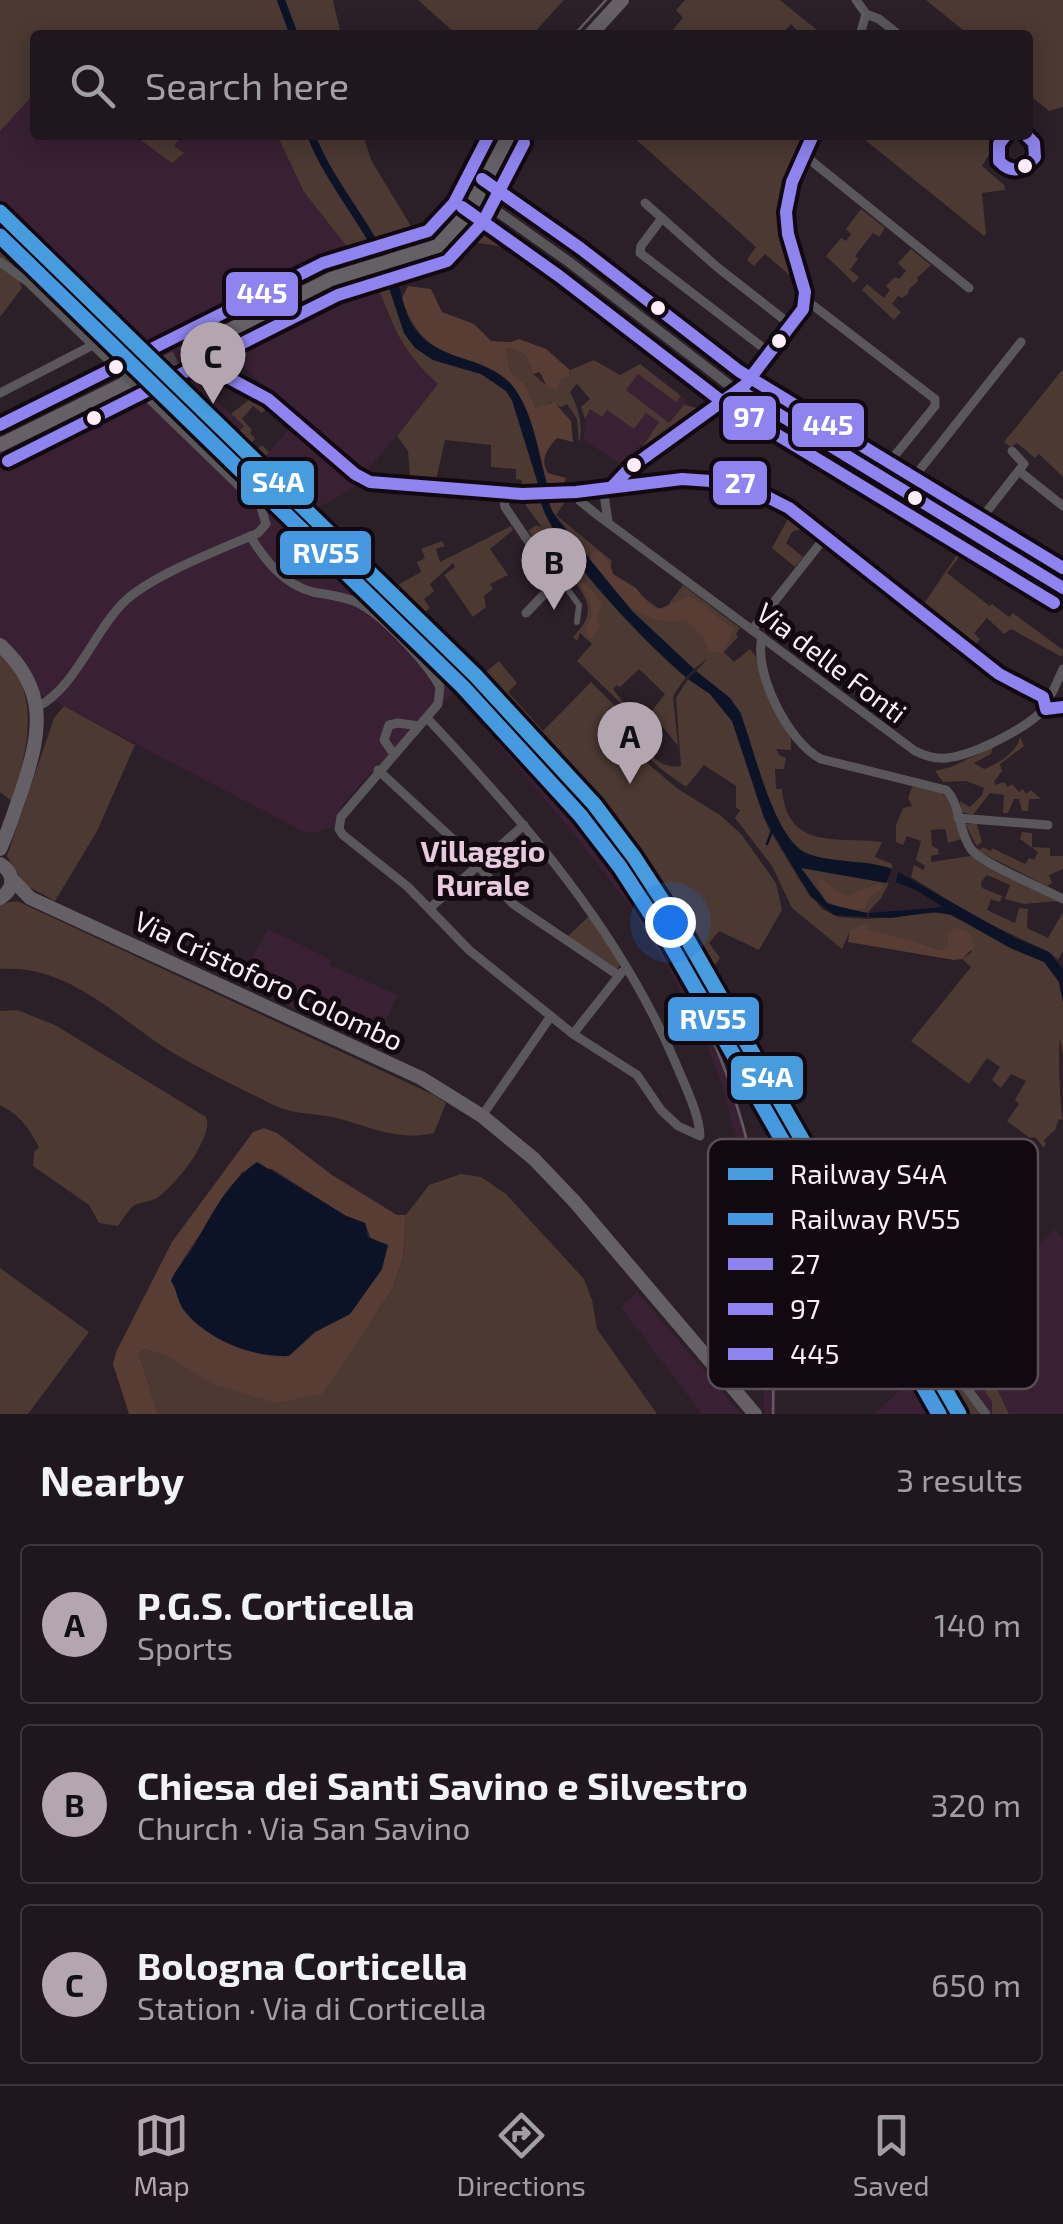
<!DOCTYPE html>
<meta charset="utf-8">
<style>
:root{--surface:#20171e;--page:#2d242b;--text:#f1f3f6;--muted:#a29fa4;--line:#3d363c;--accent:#b4a6b0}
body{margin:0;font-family:"Exo 2",sans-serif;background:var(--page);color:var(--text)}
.you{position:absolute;left:670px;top:922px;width:35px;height:35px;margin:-25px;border:8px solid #fff;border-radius:50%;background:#1a73e8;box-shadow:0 0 0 15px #1a73e833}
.badge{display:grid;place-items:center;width:65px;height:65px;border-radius:50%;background:var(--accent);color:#111;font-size:32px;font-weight:700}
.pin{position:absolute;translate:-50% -82px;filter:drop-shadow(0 2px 5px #0008)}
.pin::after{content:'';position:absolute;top:52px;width:35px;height:30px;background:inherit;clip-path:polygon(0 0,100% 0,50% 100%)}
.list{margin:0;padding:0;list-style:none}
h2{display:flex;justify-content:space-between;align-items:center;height:130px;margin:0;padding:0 40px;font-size:42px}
h2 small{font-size:32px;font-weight:400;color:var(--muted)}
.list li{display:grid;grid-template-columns:65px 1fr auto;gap:30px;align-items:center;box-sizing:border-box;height:160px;margin:0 20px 20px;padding:0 20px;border:2px solid var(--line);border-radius:10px}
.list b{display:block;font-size:38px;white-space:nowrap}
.list p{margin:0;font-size:32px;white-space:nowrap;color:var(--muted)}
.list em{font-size:32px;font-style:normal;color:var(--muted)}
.icon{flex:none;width:55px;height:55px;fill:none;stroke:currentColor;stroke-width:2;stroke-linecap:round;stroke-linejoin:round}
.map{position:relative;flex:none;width:1063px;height:1414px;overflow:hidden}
.search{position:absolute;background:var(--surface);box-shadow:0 5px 25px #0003;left:30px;right:30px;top:30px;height:110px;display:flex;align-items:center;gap:25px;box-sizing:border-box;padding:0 35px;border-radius:10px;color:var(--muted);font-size:38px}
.sheet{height:670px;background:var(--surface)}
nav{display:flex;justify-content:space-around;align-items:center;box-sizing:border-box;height:140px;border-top:2px solid var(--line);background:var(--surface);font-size:28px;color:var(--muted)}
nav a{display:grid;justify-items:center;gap:5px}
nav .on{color:var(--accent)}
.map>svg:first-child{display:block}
.built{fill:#392033}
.green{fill:#4b3932}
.forest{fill:#583d35;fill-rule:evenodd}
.water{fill:#0d1327}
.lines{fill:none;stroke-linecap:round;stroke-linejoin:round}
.stream{stroke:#0d1327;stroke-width:2.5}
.canal{stroke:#0d1327;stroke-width:8}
.primary-tunnel{stroke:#4a3e47;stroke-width:14;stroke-dasharray:14 7;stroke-linecap:butt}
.pedestrian{stroke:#5a575b;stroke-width:6}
.minor{stroke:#5a575b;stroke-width:9}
.tertiary{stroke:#5a575b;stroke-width:10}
.primary{stroke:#646066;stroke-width:14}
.tram{stroke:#615c62;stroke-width:2.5}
.rail{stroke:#615c62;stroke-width:2.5}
.minor-bridge{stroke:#5a575b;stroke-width:9}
.bus-1-casing{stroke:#120910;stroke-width:20}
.bus-2-casing{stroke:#120910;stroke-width:20}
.bus-3-casing{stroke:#120910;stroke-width:20}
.bus-1{stroke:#8f83f0;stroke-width:12}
.bus-2{stroke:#8f83f0;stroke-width:12}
.bus-3{stroke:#8f83f0;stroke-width:12}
.rail-1-casing{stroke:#120910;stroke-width:22}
.rail-2-casing{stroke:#120910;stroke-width:22}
.rail-1{stroke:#469cdd;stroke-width:15}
.rail-2{stroke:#4699e1;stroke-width:15}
.bus-dot{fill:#fdeef9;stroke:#120910;stroke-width:4}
.labels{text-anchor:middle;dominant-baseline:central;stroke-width:10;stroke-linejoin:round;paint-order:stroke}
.street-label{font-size:28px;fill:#fdeef9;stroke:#120910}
.neighbourhood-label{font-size:30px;font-weight:bold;fill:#e8cae0;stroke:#120910}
.key{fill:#120910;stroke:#584e56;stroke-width:2.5}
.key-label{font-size:28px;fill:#fdeef9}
.line-badge{stroke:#120910;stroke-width:4}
.badge-label{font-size:28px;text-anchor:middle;font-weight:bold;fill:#fff}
</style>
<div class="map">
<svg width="1063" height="1414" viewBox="0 0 1063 1414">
<rect width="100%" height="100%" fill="#2b1f28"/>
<!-- built -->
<g class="built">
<polygon points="35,93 35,135 277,135 304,192 359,262 348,262 283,291 196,336 212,353 190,376 244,427 238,434 263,458 300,417 232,357 228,348 272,318 318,293 377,285 384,302 439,384 368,470 366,481 316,509 508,692 593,786 640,850 712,969 963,1414 874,1414 922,1370 717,1012 707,1018 732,1082 763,1188 775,1272 776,1414 764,1414 763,1290 750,1192 723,1089 709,1051 672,975 631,908 574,834 455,692 363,781 342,806 334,826 318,832 304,832 24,685 0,652 0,446 126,383 187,441 332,565 0,241 0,131"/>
<polygon points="640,364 687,400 687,404 697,408 696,414 647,449 640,445 623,466 584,440 585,419 590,409 602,417"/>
<polygon points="268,929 332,960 330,965 398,995 374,1046 238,982"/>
<polygon points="1055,1229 1063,1240 1063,1414 992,1414 944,1353 946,1338"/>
<polygon points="637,1292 741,1414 702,1414 621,1307"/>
</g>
<!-- green -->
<g class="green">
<polygon points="0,0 333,0 341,35 35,35 35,93 0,131"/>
<polygon points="418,0 564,0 532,35 457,35"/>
<polygon points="685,0 780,0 822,34 801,35 791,24 783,33 785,35 668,35 683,18 676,10"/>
<polygon points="926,0 1063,0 1063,107 1049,111 1028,94 1028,85 1033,79 1028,80 1028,35 969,35"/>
<polygon points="146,135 175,135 180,138 174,146 184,153 172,163 142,141"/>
<polygon points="277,135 363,135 371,160 412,228 404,249 359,262 304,192"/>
<path d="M631,135H753L761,140L768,135H805C776,200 774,212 795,280L765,254L754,266L747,260L756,247Z"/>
<polygon points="863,135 994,135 990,153 982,166 1004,185 1005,190 982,193 986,234 984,236 864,139"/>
<polygon points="477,207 485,207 490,216 536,252 466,241 459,232"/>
<polygon points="861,209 885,228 879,237 873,233 855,256 858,259 850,270 859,277 854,283 826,256 841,238 846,241 851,234 846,229"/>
<polygon points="911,249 931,265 917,278 918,281 909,289 908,294 902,298 898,296 892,304 901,312 894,320 862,290 867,284 884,298 890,290 886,286 895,277 899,279 906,271 898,263"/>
<polygon points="0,252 13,265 22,288 0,317"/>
<path d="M387,282L408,339L439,362L481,374L502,386L512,400L539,487H521L522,480L516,479V469L491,467V445L445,440L436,480L410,478L408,451L397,436L438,384C399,348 396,330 376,283Z"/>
<path d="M510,348L526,355L533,374L546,385L569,376L570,370L594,360L620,375L640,364L681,396L676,402L638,374L626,390L669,423L684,405L697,408L647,449L643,446L659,422L646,413L634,429L607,410L602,417L590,409L585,419L581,407L590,399L577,384L570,392C578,407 584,425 579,443L577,419L567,404L561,407L550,402L545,407L536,408L525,384L511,372L506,350Z"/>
<polygon points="1063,369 1063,477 1039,454 1035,458 1017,443 1011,447 1004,442"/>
<polygon points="250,399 268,407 262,413 253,406 242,419 252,430 250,433 255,439 252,443 258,449 262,445 269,452 263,458 238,433 244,426 231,414"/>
<path d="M563,496L568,498L556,515L612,561L610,569L613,574L659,609L668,605L683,585L740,628L736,634L738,637L724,652L734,662L750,649L755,655L772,705L791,738V750L776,749L779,755L786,758L784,769H775L776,789H782C787,852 840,836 882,842L875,857L892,864V869C865,859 833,864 806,853C774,839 753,747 740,713L730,698L696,671L708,658L694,669L632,611L552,511L548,497Z"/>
<path d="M540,497C545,540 650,648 686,677L673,696L678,746L651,712L665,694L639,669L620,687L617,685L613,689L632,714L577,661L592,644L580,633L577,641L573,637C597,613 589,600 571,577L565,581L528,531L536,525L542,527L526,506L525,498Z"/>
<polygon points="789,517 803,528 792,532 786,543 803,557 795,567 772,548"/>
<path d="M511,526L513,530L490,549L508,575L490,584L493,589L484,596L486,607L473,617L444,575L455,567L453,563L430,584L434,591L424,599L430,608L424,613L486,672L499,661L517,683L508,692L543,731L591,682L621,712L634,747L646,762L678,789L720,815L741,834L776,883L782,910L759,950L719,931L709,943L720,958L712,969C676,909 638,844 593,790C531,718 461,654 394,587L421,572L417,562L425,558L421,549L442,541L445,546L436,549L440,562Z"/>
<polygon points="965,543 990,558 984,566 962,553 947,573 990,606 992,604 1009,617 1013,613 1063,650 1062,657 1011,629 1004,634 987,618 974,633 980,639 975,645 923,605"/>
<path d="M0,652C44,695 26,749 13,802L0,792Z"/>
<path d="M688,679L710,694L732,721L768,827L801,882L822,909L838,917L867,919L944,912L1046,963L1059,982L1063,1002V1056L1060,1038C1058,1050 1060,1112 1063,1120L1059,1119L1055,1130L1044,1140L1046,1144L1044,1148L1035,1137L1030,1138L1007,1121L1019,1104L1015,1100L1026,1081L1011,1074L1001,1088L992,1080L1000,1067L987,1058L969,1084L911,1041L971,967L962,959L972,952L948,934V944L944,950L874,932L867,929V924L850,931L842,949L792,908L772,866L735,818L740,810L736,808V786L704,765L686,787C666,773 645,760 637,737C647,753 661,770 681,766L676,698Z"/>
<path d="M475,688C569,787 651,891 718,1012L707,1018L684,970L631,884Z"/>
<polygon points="64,706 135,745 97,831 55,901 25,885 7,856 54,718"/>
<path d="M1020,737L1024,746L1000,764L1002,771L994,782L996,785L1004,782L1008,787L1012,784L1019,792L1023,789L1026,794L1031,790L1041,799H1029L1028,811H1022L1019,799H1014L1008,813H1003L1004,795L990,793L973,815L961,812L960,801L970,807L982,795L984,788L966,781L943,782L935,771L951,767L993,747L991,754L974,763L984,769C998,764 1017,752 1020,737Z"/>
<path d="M912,787C954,787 950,806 962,839L948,843L945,829L931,830L932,846L938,849L939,854L931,856V862L971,856L1059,901L1024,904L1005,899L1010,885L987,875L981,882L982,888L1002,896L1000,902L991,899L987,910L1015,923L1019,908L1028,909L1027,928L1048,938L1063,912V951L1058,960L1049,952L975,917L911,877L914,865L923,870L925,866L916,860L921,841L907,836L903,845L896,842V825L903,808L912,806L908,798Z"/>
<polygon points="965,824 977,824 982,842 977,846 980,850 983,847 991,851 992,848 1025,864 1029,858 1034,860 1038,852 1020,839 1022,832 1032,833 1032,847 1050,848 1050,856 1063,856 1063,869 1049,875 1052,883 1047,886 980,852"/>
<path d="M804,867L889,883L881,898L867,913C833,909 818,896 801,868Z"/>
<path d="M17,901L434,1095L446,1103L434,1133C403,1141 374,1129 344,1120C318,1112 295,1116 271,1104C240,1088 204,1071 175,1054C118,1020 71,964 0,969V904Z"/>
<polygon points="589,916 621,963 617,970 567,937"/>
<path d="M17,1010L55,1025L206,1117C214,1138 175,1186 157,1198C150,1202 140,1202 133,1206C128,1211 122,1220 118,1226L99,1223L89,1205L33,1166L34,1152L39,1147C29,1128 20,1115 0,1105V1011Z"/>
<polygon points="461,1174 481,1177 506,1194 584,1279 592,1300 597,1329 657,1414 158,1414 139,1354 145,1349 167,1356 370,1322 393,1288 403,1258 406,1215 429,1185"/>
<polygon points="0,1268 89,1332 28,1414 0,1414"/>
<polygon points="973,1320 966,1349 997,1389 1009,1414 992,1414 992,1401 959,1356 965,1330"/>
<polygon points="938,1355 979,1409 980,1414 963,1414 932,1357"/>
</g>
<!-- forest -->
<g class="forest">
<path d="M408,286L431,289L442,312L474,324L491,341L511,342L519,339L546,349L570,370L569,376L560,380L557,389C543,389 545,378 539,372L533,374L526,355L510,348L506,350L511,372L525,384L536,408L554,402L571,421L573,442L557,438C548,448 539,460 548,473L566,478L563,486L548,487C539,459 531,402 509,384C464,348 422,364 402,298Z"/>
<path d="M535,528C549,536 551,550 562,560C576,575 591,587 602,605L597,618L600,627L590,639L585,626L591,619C596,588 567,578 552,560C544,551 540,541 532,532Z"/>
<path d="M593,551L599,552L610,564L613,574L636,588L651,607L663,609L688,596C706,603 717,619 734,629L722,653L709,652L703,637L685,620C636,628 617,593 589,559Z"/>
<polygon points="821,877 835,890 847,896 879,883 883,888 868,899 865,908 849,911 824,901 817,881"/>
<polygon points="867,923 867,929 943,950 948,944 948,934 956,927 971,934 974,947 962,959 954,960 848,942 850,930"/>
<path d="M264,1128L277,1133L332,1175L397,1215H406L403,1258L393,1288L322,1394L276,1403L215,1385L167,1356L145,1349L139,1354L158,1414H129L113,1364L116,1352L172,1242L253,1132ZM272,1169L346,1216L365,1223L382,1269L350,1314L315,1332L302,1346L277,1357L266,1356L213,1334L177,1296L176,1286L182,1261L242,1172Z"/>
</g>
<!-- water -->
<g class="water">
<path d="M397,280C402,295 404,312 412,325C433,362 484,354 511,384C534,411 538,454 548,487H539L512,400L506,391L481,374L433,360L415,348L404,333L387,282Z"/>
<path d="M540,497H548L550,507L557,519L632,611L694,669L686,677C650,647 545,540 540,497Z"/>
<path d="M696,671L730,698L740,712C754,747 773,838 806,853C833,864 865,859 892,869L886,883L801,868L828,904L867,913V917L834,915L810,896L764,818L732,721L710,694L688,679Z"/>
<polygon points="898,872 1015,938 1049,952 1063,969 1063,1002 1059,982 1044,962 1010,948 952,915 933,912 891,918 869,917 869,913 943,907 916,890 896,882"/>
<path d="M257,1162L346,1216L365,1223L368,1237L388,1245L382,1269L350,1314L315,1332L289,1356C253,1358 205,1339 183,1309C177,1300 177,1289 171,1281C176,1267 187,1259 194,1246C210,1217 228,1181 257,1162Z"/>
</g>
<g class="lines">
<!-- stream -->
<polyline class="stream" points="767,844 772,831"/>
<!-- canal -->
<g class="canal">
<polyline points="281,0 294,35"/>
<path d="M311,135C332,189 375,231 394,286"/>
</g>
<!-- primary-tunnel -->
<polyline class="primary-tunnel" points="126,383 204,343"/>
<!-- pedestrian -->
<polyline class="pedestrian" points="556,582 565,586 579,605 577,622"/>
<!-- minor -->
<g class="minor">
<polyline points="856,0 866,14 879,19 899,35"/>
<polyline points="860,35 866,14"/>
<path d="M1006,135C981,159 1017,188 1035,157L1034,143L1026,135"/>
<polyline points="804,155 969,288"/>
<polyline points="645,203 717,267 791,325"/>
<polyline points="662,218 641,246 640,253 770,353"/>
<polyline points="0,262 28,282 123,374"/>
<polyline points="806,300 935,399 935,406 879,475"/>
<polyline points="225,376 268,399 355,474 370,482 522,494 576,492 682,479 740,483 769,495 789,508 999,674 1043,697 1046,709 1063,707"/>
<polyline points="0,393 93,345"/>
<polyline points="1019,471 1063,506"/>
<polyline points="614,486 630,468 745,385 803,309 805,292 788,234 786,212 792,182 813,135"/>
<polyline points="603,488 608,521"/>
<polyline points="903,491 1021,342"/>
<path d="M576,492L580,501L596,514L915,751C925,756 935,759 946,758C972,756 1028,728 1045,708"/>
<polyline points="503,493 505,507 556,582 526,613"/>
<polyline points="970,533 1024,464 1012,451"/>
<path d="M250,536C265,560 284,585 313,592C328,595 344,596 358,603C383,615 427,663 440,687L438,704L341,817L339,829L343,835L408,887L469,950L573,1034L637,1075L661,1110L678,1126L700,1136C699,1113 685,1086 676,1064C620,931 525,822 427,718"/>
<polyline points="752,630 826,536"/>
<path d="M762,637C753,673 789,743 821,759L946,790C961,805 958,831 971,849C981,863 1044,889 1063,899"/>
<polyline points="1052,693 1063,669"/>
<path d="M37,707C75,689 95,629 126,600C155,574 221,549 258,533L266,524L261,507L137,387"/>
<polyline points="393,753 384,740 389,725 398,723 419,726"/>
<polyline points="378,770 456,842 513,904 618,975"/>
<polyline points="958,818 1048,825"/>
<polyline points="430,908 524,825"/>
<polyline points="573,1034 622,972"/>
<polyline points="482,1116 551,1016"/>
<polyline points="780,1191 838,1235 939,1414"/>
<polyline points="941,1354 986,1414"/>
</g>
<!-- tertiary -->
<polyline class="tertiary" points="474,195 569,262 729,385 1063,588"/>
<!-- primary -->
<g class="primary">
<polyline points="590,35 622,0"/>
<polyline points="204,343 331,279 438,246 468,213 509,135"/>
<polyline points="0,445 126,383"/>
<path d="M0,645C49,690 41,732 22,790C15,809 9,830 0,849"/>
<path d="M0,864C15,873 15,889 0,898"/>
<polyline points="12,879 30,898 421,1078 482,1116 534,1159 575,1202 755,1414"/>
</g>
<!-- tram -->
<g class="tram">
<polyline points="853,0 864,14 857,35"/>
<polyline points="574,35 606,0"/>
<polyline points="751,384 808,301 788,212 792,189 815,135"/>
<polyline points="959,534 1063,595"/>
</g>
<!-- rail -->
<path class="rail" d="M0,230C145,374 298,510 439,657C474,694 505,734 537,773C618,871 693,971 733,1093C769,1203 775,1299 773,1414"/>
<!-- minor-bridge -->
<polyline class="minor-bridge" points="123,374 137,387"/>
<!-- bus-1 casing -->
<g class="bus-1-casing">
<g id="bus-1">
<path d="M1006,135L999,144V161C1012,175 1024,170 1035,157L1034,143L1026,135"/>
<polyline points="225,376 268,399 355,474 370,482 522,494 576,492 682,479 740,483 789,508 999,674 1043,697 1046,709 1063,707"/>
<polyline points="739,390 1063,588"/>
<polyline points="612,487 630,468 745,385 803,309 805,292 788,234 786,212 792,182 813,135"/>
</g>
</g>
<!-- bus-2 casing -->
<g class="bus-2-casing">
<g id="bus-2">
<polyline points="462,207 559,276 720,400 1054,603"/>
<polyline points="8,461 338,295 447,261 483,222 524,143"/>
</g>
</g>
<!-- bus-3 casing -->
<g class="bus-3-casing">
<g id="bus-3">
<polyline points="482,179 580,248 739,371 1063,568"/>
<polyline points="0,425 323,263 428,231 454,203 489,135"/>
</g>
</g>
<!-- bus-1 -->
<use href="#bus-1" class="bus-1"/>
<!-- bus-2 -->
<use href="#bus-2" class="bus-2"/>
<!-- bus-3 -->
<use href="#bus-3" class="bus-3"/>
<!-- rail-1 casing -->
<g class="rail-1-casing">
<polyline id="rail-1" points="0,212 475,675 594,804 634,857 685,935 959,1414"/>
</g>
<!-- rail-2 casing -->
<g class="rail-2-casing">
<polyline id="rail-2" points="0,236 463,687 580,815 620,867 670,944 939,1414"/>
</g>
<!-- rail-1 -->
<use href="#rail-1" class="rail-1"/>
<!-- rail-2 -->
<use href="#rail-2" class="rail-2"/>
</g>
<!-- markers -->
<g class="bus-dot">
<circle cx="1025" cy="166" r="9"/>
<circle cx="658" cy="308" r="9"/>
<circle cx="779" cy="341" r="9"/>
<circle cx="116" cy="367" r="9"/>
<circle cx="94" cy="418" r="9"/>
<circle cx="634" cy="465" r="9"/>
<circle cx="915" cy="498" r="9"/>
</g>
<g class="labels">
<!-- street labels -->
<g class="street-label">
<text transform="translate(832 662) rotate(37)">Via delle Fonti</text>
<text transform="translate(269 980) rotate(25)">Via Cristoforo Colombo</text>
</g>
<!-- neighbourhood labels -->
<g class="neighbourhood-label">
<text x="483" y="850">Villaggio<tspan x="483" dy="34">Rurale</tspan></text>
</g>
</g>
<!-- legend -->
<rect x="708" y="1139" width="330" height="250" rx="15" class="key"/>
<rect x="728" y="1168" width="45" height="12" fill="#469cdd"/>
<rect x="728" y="1213" width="45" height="12" fill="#4699e1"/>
<rect x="728" y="1258" width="45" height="12" fill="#8f83f0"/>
<rect x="728" y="1303" width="45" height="12" fill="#8f83f0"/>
<rect x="728" y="1348" width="45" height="12" fill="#8f83f0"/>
<g class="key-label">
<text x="790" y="1184">Railway S4A</text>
<text x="790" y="1229">Railway RV55</text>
<text x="790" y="1274">27</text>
<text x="790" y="1319">97</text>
<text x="790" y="1364">445</text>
</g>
<g class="line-badge">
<rect x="224" y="270" width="76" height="48" rx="10" fill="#8f83f0"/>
<rect x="721" y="394" width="57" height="48" rx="10" fill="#8f83f0"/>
<rect x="790" y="401" width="76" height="48" rx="10" fill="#8f83f0"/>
<rect x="239" y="459" width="77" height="48" rx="10" fill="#469cdd"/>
<rect x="711" y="459" width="58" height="48" rx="10" fill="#8f83f0"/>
<rect x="278" y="529" width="95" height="48" rx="10" fill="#4699e1"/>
<rect x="666" y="995" width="95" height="48" rx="10" fill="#4699e1"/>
<rect x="729" y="1054" width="76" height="48" rx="10" fill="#469cdd"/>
</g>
<g class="badge-label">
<text x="262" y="303">445</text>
<text x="749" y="427">97</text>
<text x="828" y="435">445</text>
<text x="278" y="492">S4A</text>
<text x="740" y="493">27</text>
<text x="326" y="563">RV55</text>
<text x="713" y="1029">RV55</text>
<text x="767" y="1087">S4A</text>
</g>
</svg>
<div class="you"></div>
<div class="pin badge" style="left:630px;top:784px">A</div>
<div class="pin badge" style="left:554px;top:610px">B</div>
<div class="pin badge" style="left:213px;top:404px">C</div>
<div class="search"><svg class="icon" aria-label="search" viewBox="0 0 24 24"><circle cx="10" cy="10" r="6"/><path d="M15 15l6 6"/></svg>Search here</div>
</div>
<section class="sheet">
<h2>Nearby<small>3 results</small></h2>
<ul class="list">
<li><span class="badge">A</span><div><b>P.G.S. Corticella</b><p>Sports</p></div><em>140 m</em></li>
<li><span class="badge">B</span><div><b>Chiesa dei Santi Savino e Silvestro</b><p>Church · Via San Savino</p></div><em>320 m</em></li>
<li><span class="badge">C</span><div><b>Bologna Corticella</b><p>Station · Via di Corticella</p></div><em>650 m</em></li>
</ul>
</section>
<nav>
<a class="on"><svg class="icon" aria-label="map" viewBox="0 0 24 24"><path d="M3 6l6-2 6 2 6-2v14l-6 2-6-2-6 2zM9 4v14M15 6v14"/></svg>Map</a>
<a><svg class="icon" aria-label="directions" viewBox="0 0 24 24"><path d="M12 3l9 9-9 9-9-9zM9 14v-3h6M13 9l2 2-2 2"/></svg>Directions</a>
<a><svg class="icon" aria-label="saved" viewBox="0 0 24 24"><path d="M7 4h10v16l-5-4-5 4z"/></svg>Saved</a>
</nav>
